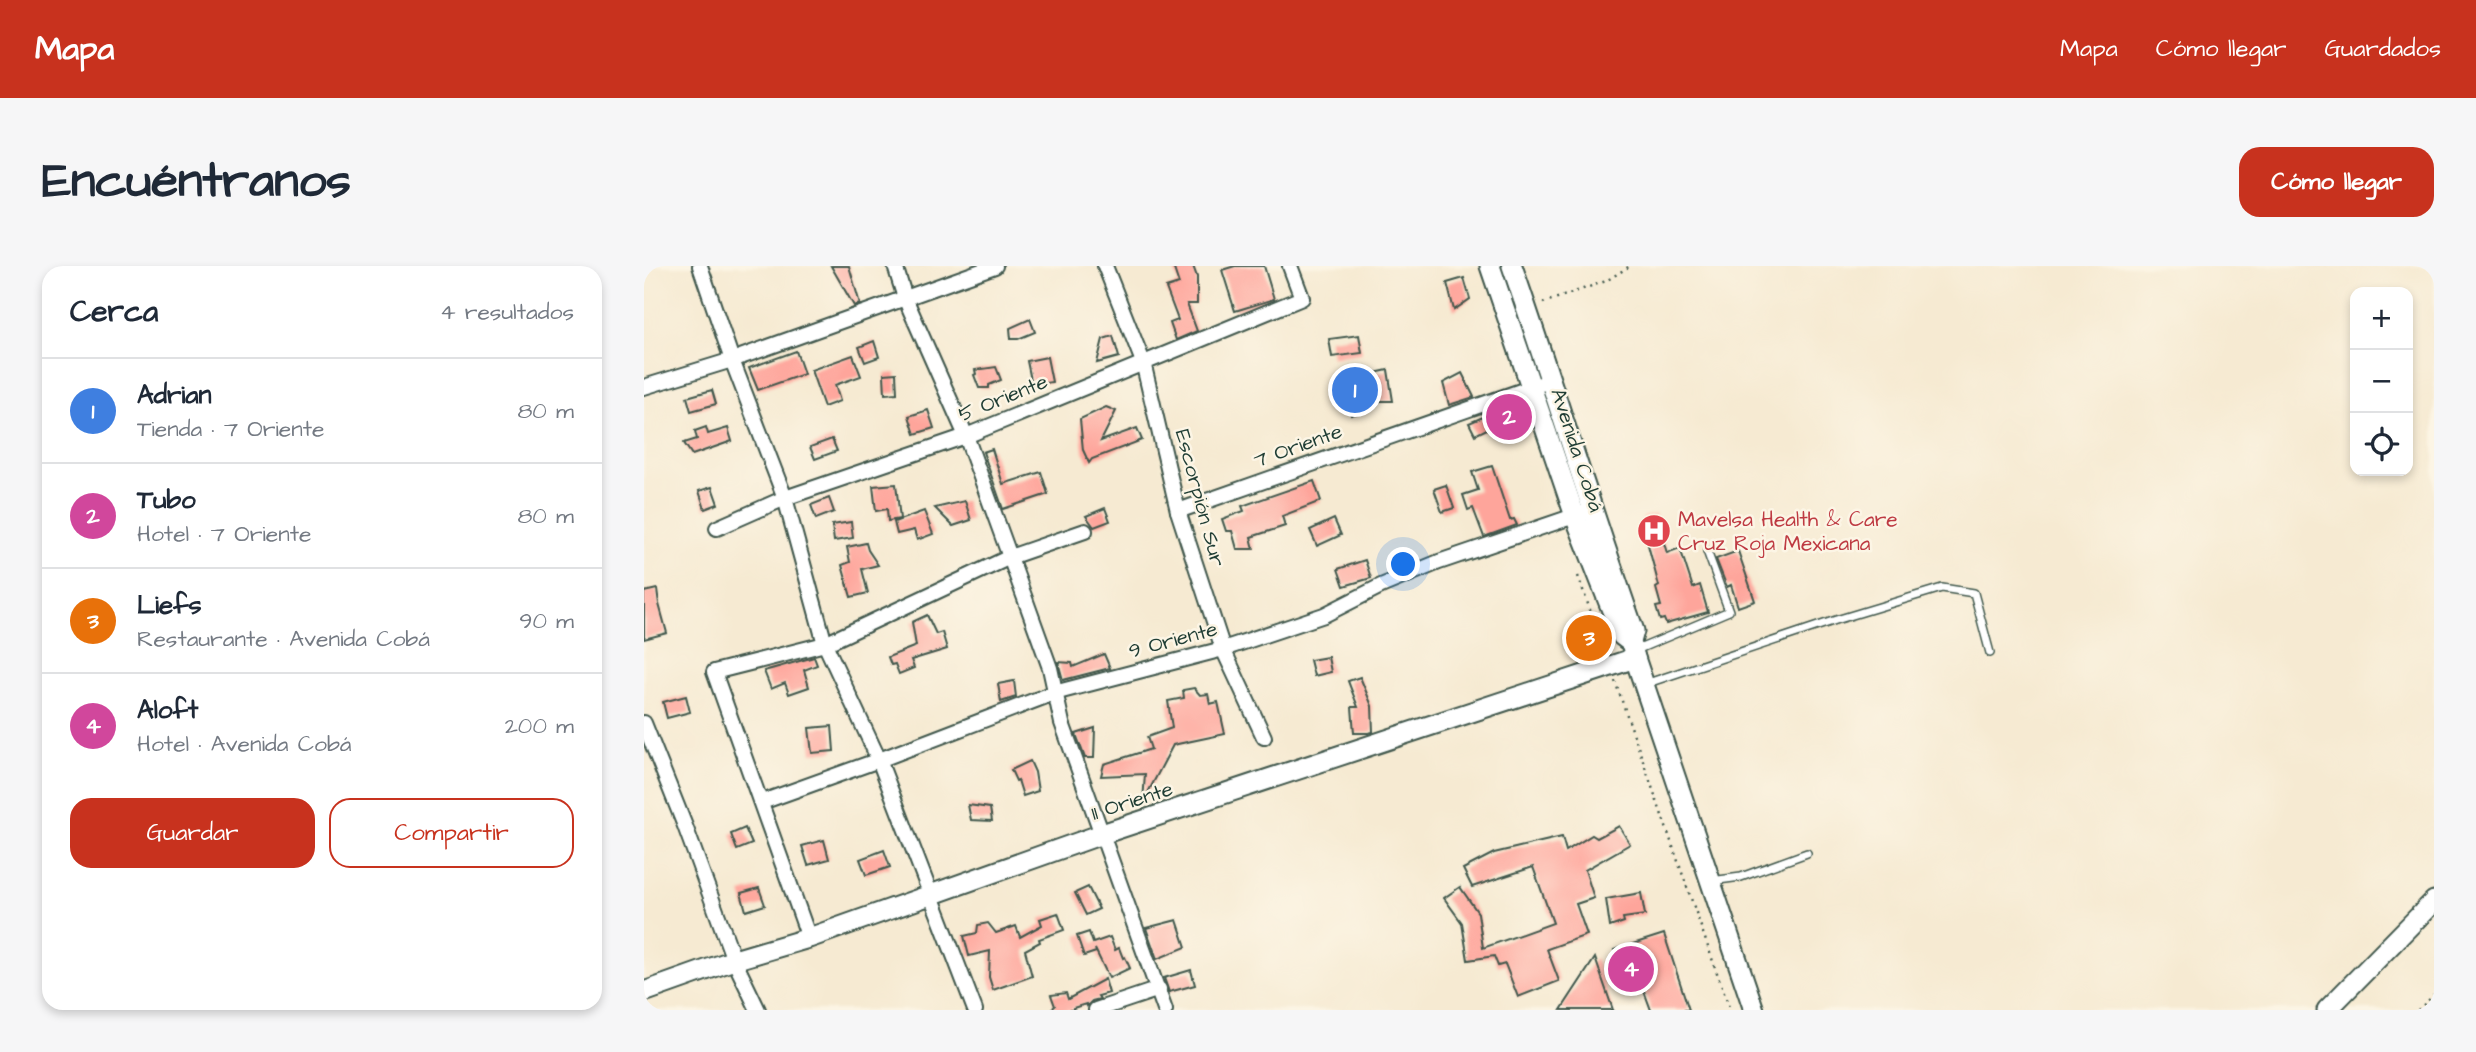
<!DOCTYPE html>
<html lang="es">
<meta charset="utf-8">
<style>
:root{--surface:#fff;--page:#f6f6f7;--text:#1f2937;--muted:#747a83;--line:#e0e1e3;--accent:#c8321e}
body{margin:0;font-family:"Architects Daughter",sans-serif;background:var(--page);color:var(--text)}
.controls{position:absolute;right:21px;top:21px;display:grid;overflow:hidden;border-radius:14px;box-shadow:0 4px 10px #0003}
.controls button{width:63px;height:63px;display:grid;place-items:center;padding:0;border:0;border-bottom:2px solid var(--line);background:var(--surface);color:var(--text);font:35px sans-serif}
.you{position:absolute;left:760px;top:299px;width:24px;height:24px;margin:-18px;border:5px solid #fff;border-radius:50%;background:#1a73e8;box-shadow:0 0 0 10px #1a73e833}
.badge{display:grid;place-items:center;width:46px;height:46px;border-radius:50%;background:var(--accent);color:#fff;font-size:23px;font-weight:700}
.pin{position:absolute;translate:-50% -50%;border:4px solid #fff;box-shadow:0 2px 7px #0006}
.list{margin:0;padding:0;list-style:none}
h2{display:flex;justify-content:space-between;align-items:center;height:91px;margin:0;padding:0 28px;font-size:30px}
h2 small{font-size:23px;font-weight:400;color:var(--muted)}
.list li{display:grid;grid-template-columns:46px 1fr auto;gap:21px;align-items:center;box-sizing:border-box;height:105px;padding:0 28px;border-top:2px solid var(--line)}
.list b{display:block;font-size:26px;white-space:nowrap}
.list p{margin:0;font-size:23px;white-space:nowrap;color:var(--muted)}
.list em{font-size:23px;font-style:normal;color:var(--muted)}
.actions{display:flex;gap:14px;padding:21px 28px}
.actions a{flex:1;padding:16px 0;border:2px solid var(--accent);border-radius:21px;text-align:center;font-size:24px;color:var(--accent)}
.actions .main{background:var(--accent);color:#fff}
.icon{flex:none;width:38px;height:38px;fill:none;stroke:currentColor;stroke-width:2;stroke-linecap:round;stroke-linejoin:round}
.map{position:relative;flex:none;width:1790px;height:744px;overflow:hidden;border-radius:21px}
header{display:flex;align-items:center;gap:42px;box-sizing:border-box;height:98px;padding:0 35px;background:var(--accent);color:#fff}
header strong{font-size:33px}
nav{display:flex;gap:38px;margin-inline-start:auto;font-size:24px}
.intro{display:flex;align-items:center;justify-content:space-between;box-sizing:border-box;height:168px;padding:0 42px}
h1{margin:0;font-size:49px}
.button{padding:18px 32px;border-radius:21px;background:var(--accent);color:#fff;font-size:24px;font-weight:700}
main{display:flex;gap:42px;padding:0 42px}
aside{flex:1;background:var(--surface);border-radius:21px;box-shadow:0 4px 10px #0003}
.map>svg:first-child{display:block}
.building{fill:#fea59b}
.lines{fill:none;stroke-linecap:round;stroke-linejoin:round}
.lane-casing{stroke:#3f574c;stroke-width:10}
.street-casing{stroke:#3f574c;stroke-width:18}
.secondary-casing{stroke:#3f574c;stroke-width:23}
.path{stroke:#3f574c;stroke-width:2.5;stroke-dasharray:2 5;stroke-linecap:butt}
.lane{stroke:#fff;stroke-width:7}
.street{stroke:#fff;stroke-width:14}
.secondary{stroke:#fff;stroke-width:19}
.labels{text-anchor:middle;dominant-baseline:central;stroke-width:5;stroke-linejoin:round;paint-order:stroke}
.street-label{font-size:21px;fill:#1f3d34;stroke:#fcf5e5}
.health-label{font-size:21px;fill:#be3a42;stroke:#fcf5e5;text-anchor:start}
</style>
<header>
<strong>Mapa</strong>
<nav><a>Mapa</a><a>Cómo llegar</a><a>Guardados</a></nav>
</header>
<div class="intro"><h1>Encuéntranos</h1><a class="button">Cómo llegar</a></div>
<main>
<aside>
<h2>Cerca<small>4 resultados</small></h2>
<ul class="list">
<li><span class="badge" style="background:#3f7fe0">1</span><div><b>Adrian</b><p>Tienda · 7 Oriente</p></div><em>80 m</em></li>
<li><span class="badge" style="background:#d1479c">2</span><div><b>Tubo</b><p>Hotel · 7 Oriente</p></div><em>80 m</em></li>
<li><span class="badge" style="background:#e8710a">3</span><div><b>Liefs</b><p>Restaurante · Avenida Cobá</p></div><em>90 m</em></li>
<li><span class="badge" style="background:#d1479c">4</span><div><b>Aloft</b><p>Hotel · Avenida Cobá</p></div><em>200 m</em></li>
</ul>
<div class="actions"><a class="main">Guardar</a><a>Compartir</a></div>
</aside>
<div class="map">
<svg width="1790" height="744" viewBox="0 0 1790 744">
<rect width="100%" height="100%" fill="#fcf5e5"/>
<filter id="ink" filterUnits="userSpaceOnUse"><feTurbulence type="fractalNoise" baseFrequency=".0143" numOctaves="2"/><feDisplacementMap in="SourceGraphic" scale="14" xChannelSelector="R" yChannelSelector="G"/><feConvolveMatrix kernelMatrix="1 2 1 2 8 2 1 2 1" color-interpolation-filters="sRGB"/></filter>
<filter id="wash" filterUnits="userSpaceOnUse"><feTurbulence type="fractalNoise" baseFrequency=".00686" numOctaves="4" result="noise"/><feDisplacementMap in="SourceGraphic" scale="28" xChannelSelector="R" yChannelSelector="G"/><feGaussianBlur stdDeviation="1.57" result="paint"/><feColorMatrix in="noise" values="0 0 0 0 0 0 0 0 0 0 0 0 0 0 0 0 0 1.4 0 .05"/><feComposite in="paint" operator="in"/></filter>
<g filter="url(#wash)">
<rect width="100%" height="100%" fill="#f6ead2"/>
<g id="blocks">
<!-- building -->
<g class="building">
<polygon points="187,0 205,0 216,38 210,40"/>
<polygon points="529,0 549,0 553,11 553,38 543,38 553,65 532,74 526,57 534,54 522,22 535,18"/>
<polygon points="591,0 620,0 630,33 591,45 578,4"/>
<polygon points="820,12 826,33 810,44 803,17"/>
<polygon points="386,53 391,66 374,73 367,73 366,62"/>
<polygon points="715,69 718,87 688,91 685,73"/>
<polygon points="469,70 475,91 453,97 459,73"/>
<polygon points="230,75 235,91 221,96 215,81"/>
<polygon points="152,85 160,108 114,124 105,102"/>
<polygon points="209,89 217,110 191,119 196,135 180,141 167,104"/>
<polygon points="403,91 408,116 388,119 383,95"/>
<polygon points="352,101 357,114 345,119 345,122 335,122 330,109 332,108 331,104"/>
<polygon points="744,104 749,135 725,135 727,143 707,149 703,136 690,136 690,133 727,121 726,108"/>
<polygon points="252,107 253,127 241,128 240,108"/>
<polygon points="818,107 830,131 805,139 799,117"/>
<polygon points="68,124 72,138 47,145 43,131"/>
<polygon points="462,141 472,145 457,175 493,162 498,174 448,193 445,197 439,184 436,153"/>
<polygon points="284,144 290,162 271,168 265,150"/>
<polygon points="871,149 831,169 825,157 839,151"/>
<polygon points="62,161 64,168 84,162 88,175 48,189 40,177 53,173 51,165"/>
<polygon points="188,173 193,185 171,193 166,181"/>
<polygon points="348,183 359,218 397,206 404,228 359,243 339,186"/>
<polygon points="848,200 866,254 870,253 873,259 840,271 829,242 824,244 819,229 834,224 828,206"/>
<polygon points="670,215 677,235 638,250 641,260 607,271 610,283 593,283 588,265 582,265 578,253 600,245 598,240"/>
<polygon points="252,218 256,253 244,255 243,243 232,245 229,220"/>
<polygon points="802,219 810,242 798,246 790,223"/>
<polygon points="68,221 74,238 61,243 55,225"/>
<polygon points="185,232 190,246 172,253 167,239"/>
<polygon points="321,235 327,254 309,260 291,242"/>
<polygon points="461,242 466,255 450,261 442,250"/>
<polygon points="280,245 289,268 273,274 270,264 253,268 250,256"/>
<polygon points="1011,248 1023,287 1036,282 1049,322 1056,319 1064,346 1022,358 1020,353 1016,354 1012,341 1017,340 1012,322 1015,320 1000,264 1003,263 999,251"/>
<polygon points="690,253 697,269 673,280 666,264"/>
<polygon points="207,256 209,272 190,275 188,259"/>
<polygon points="222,277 224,284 234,299 218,303 224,327 207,331 198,299 206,296 203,281"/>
<polygon points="1094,285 1111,335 1094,341 1087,319 1083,321 1072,293"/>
<polygon points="721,294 727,312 700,320 694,303"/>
<polygon points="13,323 15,338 23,367 0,373 0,326"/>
<polygon points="283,349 292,368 298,366 303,383 267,394 270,402 255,408 251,398 247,399 244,391 272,380 268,356"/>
<polygon points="460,388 466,402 419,414 414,396 428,397 429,401"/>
<polygon points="170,391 173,399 160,404 165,421 145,428 141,417 127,423 120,405"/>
<polygon points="684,391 687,406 670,410 666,394"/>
<polygon points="716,411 728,440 729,466 724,467 710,467 708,441 714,441 704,415"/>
<polygon points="370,415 372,431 357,436 354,418"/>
<polygon points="550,422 556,429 564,428 566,438 574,436 581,468 529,479 499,536 501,508 457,510 460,498 507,483 503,471 528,462 524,435 540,432 539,424"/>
<polygon points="42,430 46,446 23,452 19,436"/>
<polygon points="188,460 190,485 168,487 165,462"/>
<polygon points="451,462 450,492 441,492 432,468"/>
<polygon points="386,495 391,506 394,525 379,530 374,514 372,515 367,504"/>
<polygon points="324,539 346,542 348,555 327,554"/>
<polygon points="975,560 986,578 941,604 950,632 932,638 943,669 903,683 915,715 874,731 861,698 854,700 850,690 824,694 818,657 800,632 816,621 834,647 839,682 909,657 889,601 828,621 819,603 850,587 918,571 922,585 948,569 953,572"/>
<polygon points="101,562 108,578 93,584 87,568"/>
<polygon points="180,574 185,593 164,599 158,580"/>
<polygon points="240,584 246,601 222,609 216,593"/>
<polygon points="444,621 455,643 442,649 431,627"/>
<polygon points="115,622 121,639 102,645 97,627"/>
<polygon points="997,627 1001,649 979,652 980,656 966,661 962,633"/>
<polygon points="414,647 420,664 395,673 396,676 381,684 388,710 349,724 345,711 346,685 325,690 320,670 333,667 334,659 344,657 352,667 372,660 376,671 398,659 396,653"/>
<polygon points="533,654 542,681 513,693 502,662"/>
<polygon points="445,666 449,677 466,671 471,684 475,682 479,692 481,691 486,702 465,712 451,683 452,686 440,690 433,670"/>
<polygon points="1020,668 1045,744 1007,744 997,717 976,724 970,684"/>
<polygon points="951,692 969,744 917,744"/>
<polygon points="547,704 551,719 525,726 520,712"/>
<polygon points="461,713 465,727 454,730 456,733 448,735 443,740 442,738 429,742 429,744 406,744 411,740 407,729 422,727 424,733"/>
</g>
</g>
</g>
<g filter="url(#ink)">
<use href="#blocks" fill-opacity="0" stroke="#3f574c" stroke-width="2"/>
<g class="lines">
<!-- lane casing -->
<g class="lane-casing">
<g id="lane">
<polyline points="990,385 1085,345 1063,285"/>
<polyline points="1001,418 1192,354 1298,322 1330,327 1346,387"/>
<polyline points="1067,615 1097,611 1163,587"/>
</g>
</g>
<!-- street casing -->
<g class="street-casing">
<g id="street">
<polyline points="56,0 88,94 141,232 181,378 235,494 331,744"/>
<polyline points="251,0 261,32 322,170 366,291 406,402 418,457 521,744"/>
<polyline points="461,0 499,96 534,245 579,383 620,471"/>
<polyline points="0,121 88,94 351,0"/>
<polyline points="534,245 908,114"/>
<polyline points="73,262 141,232 322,170 658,32 646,0"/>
<polyline points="0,457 41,560 90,694 114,744"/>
<polyline points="118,536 235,494 410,427 579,383 680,349 737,320 795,296 939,247"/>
<polyline points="165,672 70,406 181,378 366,291 441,265"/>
<polyline points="452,744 515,723"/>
</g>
</g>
<!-- secondary casing -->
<g class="secondary-casing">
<g id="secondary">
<polyline points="846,0 931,250 978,370 986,376"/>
<path d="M868,0C910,121 947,244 990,365L987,376L991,392L1110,744"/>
<polyline points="0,726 90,694 165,672 458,568 991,392"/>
<polyline points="1683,744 1790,635"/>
</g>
</g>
<!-- path -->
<g class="path">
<polyline points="899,37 962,15 986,0"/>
<polyline points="934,310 961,386"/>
<polyline points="971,415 1086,744"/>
<polyline points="1774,744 1790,729"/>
</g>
<!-- lane -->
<use href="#lane" class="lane"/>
<!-- street -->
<use href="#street" class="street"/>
<!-- secondary -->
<use href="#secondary" class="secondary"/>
</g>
</g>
<!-- icons -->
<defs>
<g id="hospital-disc" transform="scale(1.75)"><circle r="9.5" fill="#e0444e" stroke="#fcf5e5"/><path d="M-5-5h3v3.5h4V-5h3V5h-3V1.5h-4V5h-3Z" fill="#fff"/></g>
</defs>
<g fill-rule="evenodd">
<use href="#hospital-disc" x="1010" y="265"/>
</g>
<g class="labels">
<!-- street labels -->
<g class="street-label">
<text transform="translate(359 132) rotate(-22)">5 Oriente</text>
<text transform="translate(654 180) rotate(-20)">7 Oriente</text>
<text transform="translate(933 184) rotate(72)">Avenida Cobá</text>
<text transform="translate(556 232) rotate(75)">Escorpión Sur</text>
<text transform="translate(529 374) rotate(-15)">9 Oriente</text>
<text transform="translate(488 535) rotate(-18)">11 Oriente</text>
</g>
<!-- health labels -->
<g class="health-label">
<text x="1034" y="253">Mavelsa Health &amp; Care<tspan x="1034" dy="24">Cruz Roja Mexicana</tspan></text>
</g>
</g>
</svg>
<div class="controls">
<button>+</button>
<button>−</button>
<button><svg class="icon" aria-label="locate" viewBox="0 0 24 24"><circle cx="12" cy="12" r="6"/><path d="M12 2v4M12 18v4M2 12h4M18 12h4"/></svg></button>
</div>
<div class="you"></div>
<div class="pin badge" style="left:711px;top:124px;background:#3f7fe0">1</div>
<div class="pin badge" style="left:865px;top:151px;background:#d1479c">2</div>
<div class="pin badge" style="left:945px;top:372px;background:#e8710a">3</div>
<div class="pin badge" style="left:987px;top:703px;background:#d1479c">4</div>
</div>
</main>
